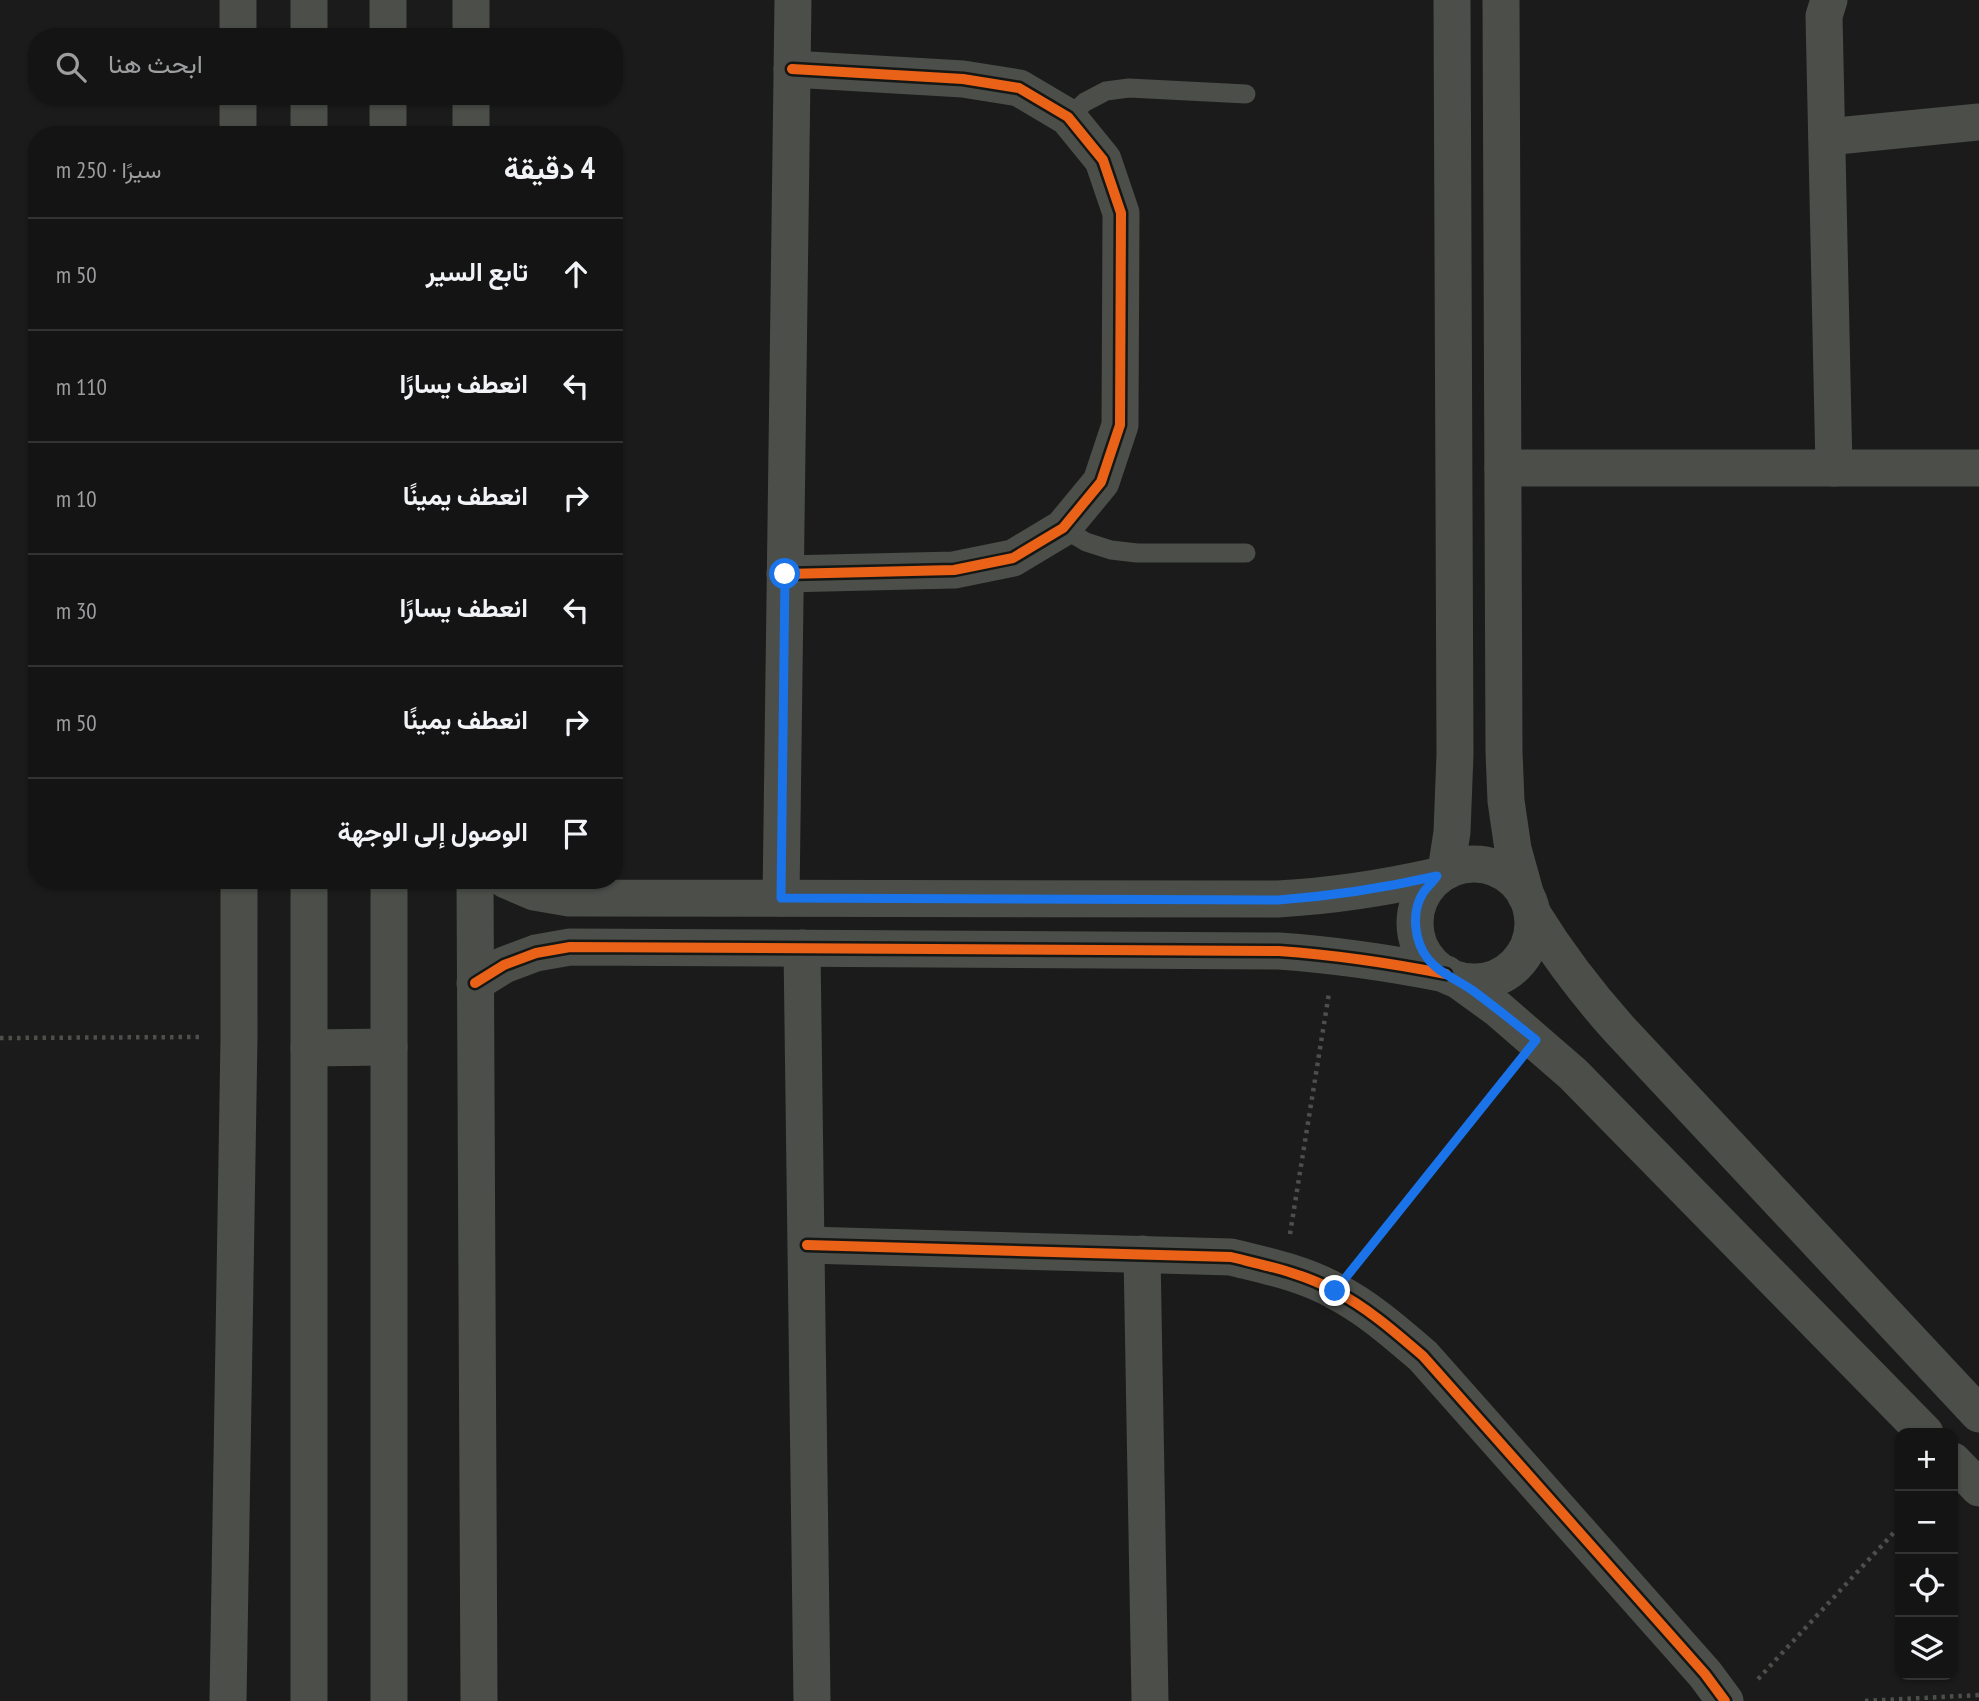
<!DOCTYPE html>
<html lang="ar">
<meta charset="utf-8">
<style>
:root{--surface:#141414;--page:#212122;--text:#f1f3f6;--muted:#9d9ea0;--line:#333334}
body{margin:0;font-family:"PT Sans Narrow",Vazirmatn,sans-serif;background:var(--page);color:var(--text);direction:rtl}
.controls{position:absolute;right:21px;bottom:21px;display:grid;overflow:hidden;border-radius:14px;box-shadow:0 2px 5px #0004}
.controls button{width:63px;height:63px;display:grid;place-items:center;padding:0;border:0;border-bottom:2px solid var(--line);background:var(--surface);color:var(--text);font:35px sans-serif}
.stop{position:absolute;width:21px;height:21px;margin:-16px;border:5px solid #1a73e8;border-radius:50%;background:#fff}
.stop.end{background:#1a73e8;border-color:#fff;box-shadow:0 2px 7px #0008}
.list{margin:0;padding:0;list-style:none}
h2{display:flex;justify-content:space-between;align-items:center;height:91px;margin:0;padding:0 28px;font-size:30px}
h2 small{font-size:23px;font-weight:400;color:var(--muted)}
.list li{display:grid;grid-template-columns:46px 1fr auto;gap:21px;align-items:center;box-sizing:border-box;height:112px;padding:0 28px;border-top:2px solid var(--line)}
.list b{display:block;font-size:26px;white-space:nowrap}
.list em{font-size:23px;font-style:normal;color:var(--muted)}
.icon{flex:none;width:38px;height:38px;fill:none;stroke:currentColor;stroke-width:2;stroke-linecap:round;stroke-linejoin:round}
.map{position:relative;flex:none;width:1979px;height:1701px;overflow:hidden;direction:ltr}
.search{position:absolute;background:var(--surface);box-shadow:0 2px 5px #0004;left:28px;top:28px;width:595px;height:77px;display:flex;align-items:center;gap:18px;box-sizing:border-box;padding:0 24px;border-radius:28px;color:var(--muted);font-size:26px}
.panel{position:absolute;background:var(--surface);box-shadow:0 2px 5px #0004;left:28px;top:126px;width:595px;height:763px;border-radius:28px;direction:rtl}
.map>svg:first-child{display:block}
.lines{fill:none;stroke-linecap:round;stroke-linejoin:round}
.path{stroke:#4d4f4b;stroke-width:4.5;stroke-dasharray:3.5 5;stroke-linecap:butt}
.lane{stroke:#4b4e49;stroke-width:19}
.street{stroke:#4b4e49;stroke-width:37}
.cycleway-casing{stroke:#151715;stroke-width:15}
.cycleway{stroke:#ea6118;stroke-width:10}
.route{stroke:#1a73e8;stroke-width:9}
</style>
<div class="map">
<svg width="1979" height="1701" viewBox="0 0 1979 1701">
<rect width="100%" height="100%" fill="#1b1b1b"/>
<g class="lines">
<!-- path -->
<g class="path">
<polyline points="0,1038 200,1037"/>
<polyline points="1290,1234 1329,993"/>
<polyline points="1360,1261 1512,1071"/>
<polyline points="1758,1679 1900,1526"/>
<polyline points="1865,1701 1979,1695"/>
</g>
<!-- lane -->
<g class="lane">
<polyline points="1068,117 1085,102 1106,91 1129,88 1246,94"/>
<polyline points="1063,528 1086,542 1111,550 1137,553 1246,553"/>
</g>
<!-- street -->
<g class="street">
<polyline points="238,0 238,37"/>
<polyline points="309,0 309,37"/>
<polyline points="388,0 388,37"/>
<polyline points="471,0 471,37"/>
<polyline points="1501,0 1504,752 1506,801 1513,849 1526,896"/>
<polyline points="1829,0 1824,16 1834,468"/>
<polyline points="238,96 238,135"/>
<polyline points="309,96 309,135"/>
<polyline points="388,96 388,135"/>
<polyline points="471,96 471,135"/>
<polyline points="1827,137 1979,122"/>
<polyline points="1503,468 1979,468"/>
<polyline points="785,574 954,570 1013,558 1063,528 1101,482 1120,425 1121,213 1103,160 1068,117 1019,88 963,79 792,69"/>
<circle cx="1474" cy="923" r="59"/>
<polyline points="1446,871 1452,832 1455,754 1452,0"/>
<polyline points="309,880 309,1701"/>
<polyline points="475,880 479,1701"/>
<path d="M506,880L534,892L569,898L1278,899C1332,896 1384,888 1437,876"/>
<polyline points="781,898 793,0"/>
<path d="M1532,913C1559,957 1585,991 1619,1029L1979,1414"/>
<polyline points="802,948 812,1701"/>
<polyline points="1458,980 1498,1009 1573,1074 1925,1433"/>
<path d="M475,983L504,965L536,953L570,947L1279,951C1336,955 1390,963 1446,974"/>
<polyline points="309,1048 389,1047"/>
<path d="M807,1245L1231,1257C1267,1266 1303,1273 1335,1291C1368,1308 1395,1332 1423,1356L1705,1674L1725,1701"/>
<polyline points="1142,1254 1150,1701"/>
<polyline points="1953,1461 1979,1488"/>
<polyline points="228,1701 239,1037 239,880"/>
<polyline points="389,1701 389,880"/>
</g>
<!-- cycleway casing -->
<g class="cycleway-casing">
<g id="cycleway">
<polyline points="785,574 954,570 1013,558 1063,528 1101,482 1120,425 1121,213 1103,160 1068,117 1019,88 963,79 792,69"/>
<path d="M475,983L504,965L536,953L570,947L1279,951C1336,955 1390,963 1446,974"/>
<path d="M807,1245L1231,1257C1267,1266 1303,1273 1335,1291C1368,1308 1395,1332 1423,1356L1705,1674L1725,1701"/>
</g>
</g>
<!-- cycleway -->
<use href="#cycleway" class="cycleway"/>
</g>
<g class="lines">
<!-- route -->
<path class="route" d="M785,574L781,898L1278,900C1332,896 1384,888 1437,876C1433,882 1427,887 1423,893C1411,912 1414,941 1428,959C1439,973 1458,980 1472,990C1494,1006 1515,1023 1536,1040L1335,1291"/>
</g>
</svg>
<div class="controls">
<button>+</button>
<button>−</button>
<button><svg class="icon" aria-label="locate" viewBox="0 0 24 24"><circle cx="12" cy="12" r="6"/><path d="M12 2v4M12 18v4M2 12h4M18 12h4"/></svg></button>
<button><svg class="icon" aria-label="layers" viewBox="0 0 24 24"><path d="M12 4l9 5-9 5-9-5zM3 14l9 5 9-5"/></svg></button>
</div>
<div class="stop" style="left:785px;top:574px"></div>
<div class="stop end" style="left:1335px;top:1291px"></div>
<div class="search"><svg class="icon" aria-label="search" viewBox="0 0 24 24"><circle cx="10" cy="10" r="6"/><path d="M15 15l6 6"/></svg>ابحث هنا</div>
<section class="panel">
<h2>4 دقيقة<small>سيرًا · 250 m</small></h2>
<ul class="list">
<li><svg class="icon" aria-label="ahead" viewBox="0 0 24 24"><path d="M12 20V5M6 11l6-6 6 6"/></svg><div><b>تابع السير</b></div><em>50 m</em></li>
<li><svg class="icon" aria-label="left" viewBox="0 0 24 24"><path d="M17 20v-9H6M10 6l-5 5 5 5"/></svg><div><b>انعطف يسارًا</b></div><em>110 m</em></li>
<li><svg class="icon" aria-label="right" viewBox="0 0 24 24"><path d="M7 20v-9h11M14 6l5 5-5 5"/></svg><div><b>انعطف يمينًا</b></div><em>10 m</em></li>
<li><svg class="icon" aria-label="left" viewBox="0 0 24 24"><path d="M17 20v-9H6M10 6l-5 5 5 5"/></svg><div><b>انعطف يسارًا</b></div><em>30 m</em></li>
<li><svg class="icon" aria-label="right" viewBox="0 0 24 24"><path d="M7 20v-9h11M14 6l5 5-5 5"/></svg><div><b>انعطف يمينًا</b></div><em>50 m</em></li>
<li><svg class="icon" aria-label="arrive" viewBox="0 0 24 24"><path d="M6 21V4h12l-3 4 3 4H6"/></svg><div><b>الوصول إلى الوجهة</b></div></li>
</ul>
</section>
</div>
